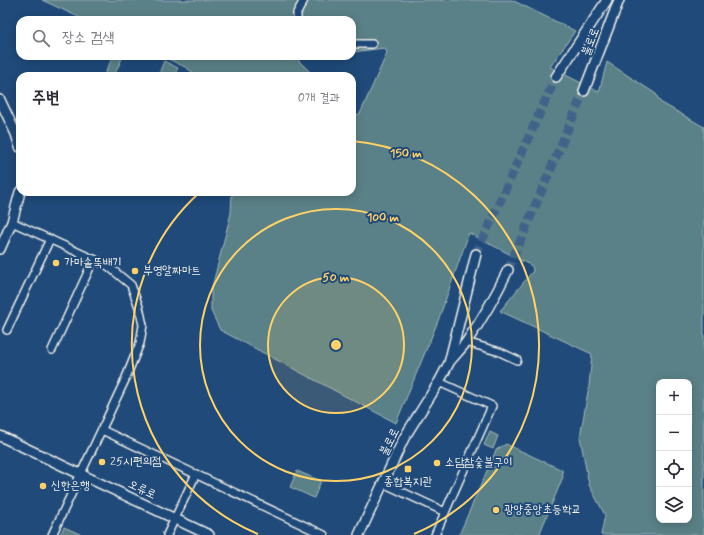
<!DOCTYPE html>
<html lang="ko">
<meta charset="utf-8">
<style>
:root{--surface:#fff;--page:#f7f7f7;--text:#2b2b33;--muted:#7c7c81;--line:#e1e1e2}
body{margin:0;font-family:Mynerve,"Poor Story",sans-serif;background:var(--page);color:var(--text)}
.controls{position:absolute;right:12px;bottom:12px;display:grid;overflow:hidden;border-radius:8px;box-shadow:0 2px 10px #0003}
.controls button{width:36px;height:36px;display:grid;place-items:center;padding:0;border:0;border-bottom:1px solid var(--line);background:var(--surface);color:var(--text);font:20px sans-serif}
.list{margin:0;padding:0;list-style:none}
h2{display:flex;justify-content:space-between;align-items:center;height:52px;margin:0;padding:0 16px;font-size:17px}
h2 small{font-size:13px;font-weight:400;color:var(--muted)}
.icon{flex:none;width:22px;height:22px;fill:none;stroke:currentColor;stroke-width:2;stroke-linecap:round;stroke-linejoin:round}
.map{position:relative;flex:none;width:704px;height:535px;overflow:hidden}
.search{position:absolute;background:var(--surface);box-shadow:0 2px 10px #0003;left:16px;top:16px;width:340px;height:44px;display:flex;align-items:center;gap:10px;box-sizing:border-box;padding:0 14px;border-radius:12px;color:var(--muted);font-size:15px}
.panel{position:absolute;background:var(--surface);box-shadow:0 2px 10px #0003;left:16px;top:72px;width:340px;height:124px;border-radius:12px}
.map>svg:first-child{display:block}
.green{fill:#5a8187;stroke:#a7b9b8;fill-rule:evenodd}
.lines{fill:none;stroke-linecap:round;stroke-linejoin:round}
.tertiary-tunnel{stroke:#3f638a;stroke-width:9;stroke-dasharray:9 4.5;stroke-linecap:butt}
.minor-casing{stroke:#f4f1e8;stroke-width:10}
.tertiary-casing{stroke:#f4f1e8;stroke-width:12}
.minor{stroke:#1f4a7a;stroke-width:7}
.tertiary{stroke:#1f4a7a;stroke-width:9}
.ring{fill:none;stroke:#ffd166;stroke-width:2}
.poi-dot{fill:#ffd166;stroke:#1f4a7a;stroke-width:1.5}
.labels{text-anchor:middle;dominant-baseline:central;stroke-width:4;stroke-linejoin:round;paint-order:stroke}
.street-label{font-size:12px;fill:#f4f1e8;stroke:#1f4a7a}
.poi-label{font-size:12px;fill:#f4f1e8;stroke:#1f4a7a;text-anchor:start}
.centre{fill:#ffd166;stroke:#1f4a7a;stroke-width:2}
.ring-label{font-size:12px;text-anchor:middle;font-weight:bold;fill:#ffd166;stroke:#1f4a7a;stroke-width:4;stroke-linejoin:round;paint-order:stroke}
</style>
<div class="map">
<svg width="704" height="535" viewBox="0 0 704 535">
<rect width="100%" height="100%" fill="#1f4a7a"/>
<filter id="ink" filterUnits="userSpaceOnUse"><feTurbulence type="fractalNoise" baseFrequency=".025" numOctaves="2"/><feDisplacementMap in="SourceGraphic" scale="8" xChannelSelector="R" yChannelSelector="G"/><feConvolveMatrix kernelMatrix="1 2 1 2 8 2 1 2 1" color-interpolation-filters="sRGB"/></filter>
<g filter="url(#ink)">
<!-- green -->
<g class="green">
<path d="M42,0H512L575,31L550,67L599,92L607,62L656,94L660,102L704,127V535H601L605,515L589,485L580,437L589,386L592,354L500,311L533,271L532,266L469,233L438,321L396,423L220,330L211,311V291L231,213L232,192H352V116L360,114L387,53L385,48L352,52V20H85ZM659,382H689V520H659Z"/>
<polygon points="113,56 123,56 114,76 104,76"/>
<polygon points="162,56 317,56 297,59 314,76 198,76 185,67"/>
<polygon points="164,61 178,68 174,76 158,76"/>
<polygon points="490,432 498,436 493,449 484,445"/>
<polygon points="506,444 562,470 563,477 539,535 459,535 496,450"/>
<polygon points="297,471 321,481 314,498 290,487"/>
<polygon points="64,527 82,535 60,535"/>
</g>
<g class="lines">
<!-- tertiary-tunnel -->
<g class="tertiary-tunnel">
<polyline points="476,254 556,77"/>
<polyline points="508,270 584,91"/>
</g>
<!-- minor casing -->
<g class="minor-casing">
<g id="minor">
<polyline points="297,20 297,13 304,0"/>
<polyline points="352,44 372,44"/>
<polyline points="12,222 108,266 131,285 139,307 143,325 140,343 125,380 52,535"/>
<polyline points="7,330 50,239"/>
<polyline points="466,342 500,352 517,360"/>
<polyline points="52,350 94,259"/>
<polyline points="102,430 324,535"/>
<polyline points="383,483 445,512"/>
<polyline points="167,535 196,474"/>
<polyline points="435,535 492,406 439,382"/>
</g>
</g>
<!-- tertiary casing -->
<g class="tertiary-casing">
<g id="tertiary">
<polyline points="556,77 607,0"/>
<polyline points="584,91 619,0"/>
<polyline points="0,100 16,134 20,147"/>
<polyline points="0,249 12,222 20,192"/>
<path d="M451,360C456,354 462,348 467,341C483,318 496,295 508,270"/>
<polyline points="0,436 209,535"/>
<polyline points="359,535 404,438 439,382 449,363 463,307 476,254"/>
</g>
</g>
<!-- minor -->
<use href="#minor" class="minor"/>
<!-- tertiary -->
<use href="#tertiary" class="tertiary"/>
</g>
</g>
<!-- distance rings -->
<circle cx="336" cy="345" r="68" fill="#ffd166" fill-opacity=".12"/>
<g class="ring">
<circle cx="336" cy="345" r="68"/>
<circle cx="336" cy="345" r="136"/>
<path d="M258 534A205 205 0 0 1 199 193M352 141A205 205 0 0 1 414 534"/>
</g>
<!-- markers -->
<g class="poi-dot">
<circle cx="56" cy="263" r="4"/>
<circle cx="135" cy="271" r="4"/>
<circle cx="102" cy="462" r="4"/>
<circle cx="437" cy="463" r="4"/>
<rect x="404" y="465" width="8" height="8" rx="2"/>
<circle cx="43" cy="486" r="4"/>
<circle cx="496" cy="510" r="4"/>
</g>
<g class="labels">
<!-- street labels -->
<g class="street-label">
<text transform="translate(591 42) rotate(-69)">불로로</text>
<text transform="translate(390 442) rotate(-63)">불로로</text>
<text transform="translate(142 490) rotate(25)">오류로</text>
</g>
<!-- poi labels -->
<g class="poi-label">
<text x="64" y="263">가마솥뚝배기</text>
<text x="143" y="271">부영알짜마트</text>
<text x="110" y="462">25시편의점</text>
<text x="445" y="463">소담참숯불구이</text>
<text x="408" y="482" text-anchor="middle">종합복지관</text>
<text x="51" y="486">신한은행</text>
<text x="504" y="510">광양중앙초등학교</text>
</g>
</g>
<circle cx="336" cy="345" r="6" class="centre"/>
<g class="ring-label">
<text x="406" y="157">150 m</text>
<text x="383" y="221">100 m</text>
<text x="336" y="281">50 m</text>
</g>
</svg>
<div class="controls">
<button>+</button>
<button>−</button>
<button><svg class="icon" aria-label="locate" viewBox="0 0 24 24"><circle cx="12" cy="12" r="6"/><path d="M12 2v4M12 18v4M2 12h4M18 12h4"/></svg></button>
<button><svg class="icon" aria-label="layers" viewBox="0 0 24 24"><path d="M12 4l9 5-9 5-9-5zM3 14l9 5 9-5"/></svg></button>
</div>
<div class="search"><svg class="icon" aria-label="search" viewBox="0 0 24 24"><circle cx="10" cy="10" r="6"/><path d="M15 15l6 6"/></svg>장소 검색</div>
<section class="panel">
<h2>주변<small>0개 결과</small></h2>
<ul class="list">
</ul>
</section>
</div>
